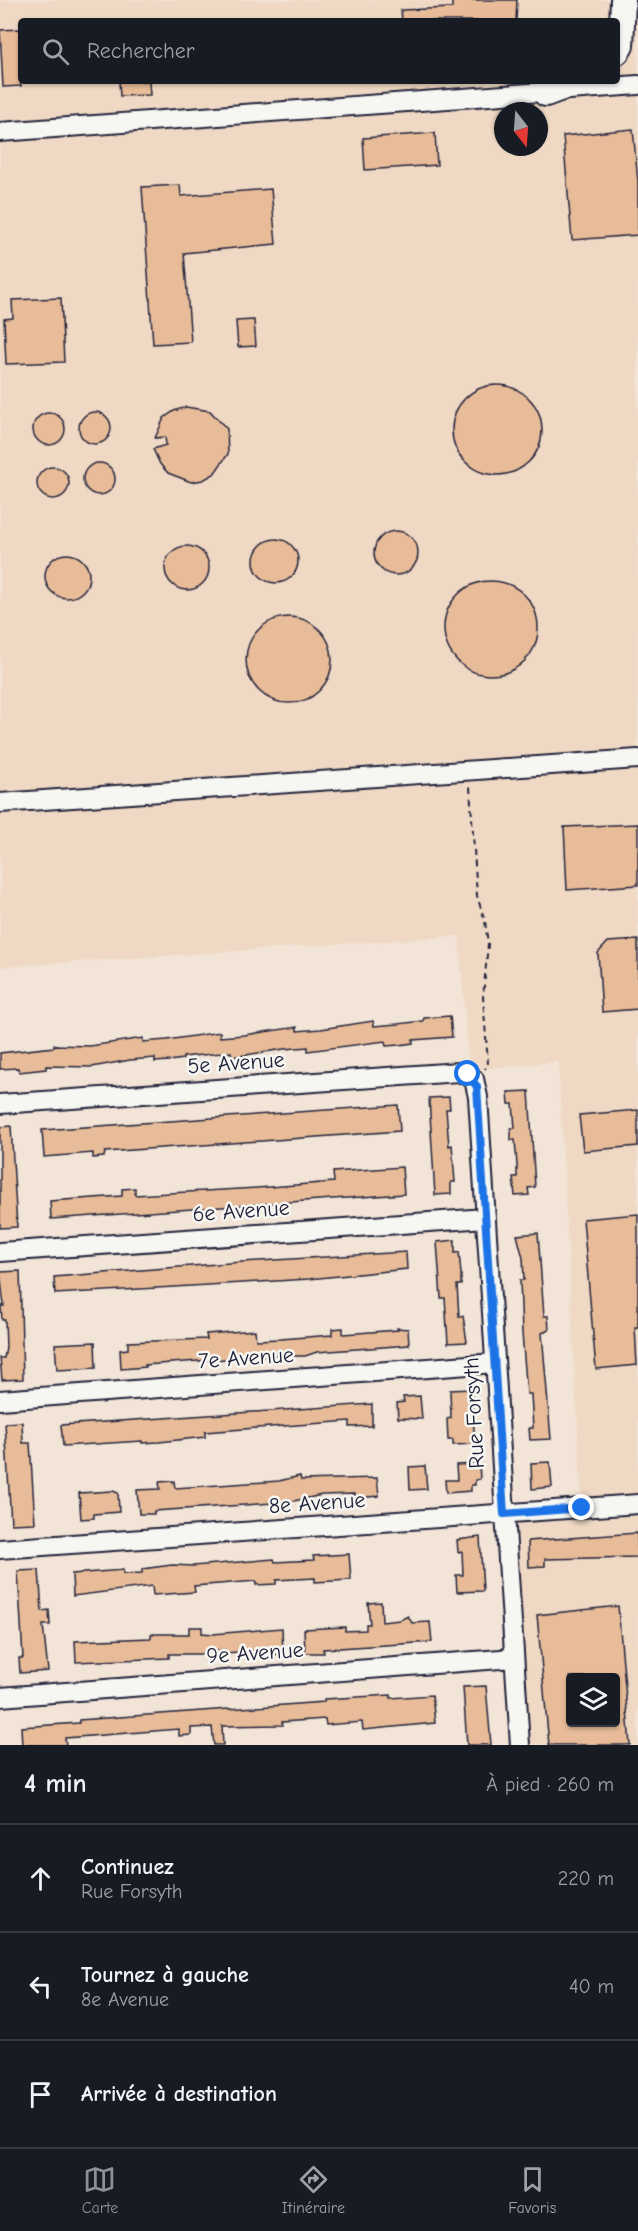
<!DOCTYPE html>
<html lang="fr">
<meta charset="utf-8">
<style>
:root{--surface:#171b24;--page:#242831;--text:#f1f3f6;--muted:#9ea1a6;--line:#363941;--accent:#8c9099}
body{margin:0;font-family:"Comic Neue",sans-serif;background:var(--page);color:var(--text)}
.controls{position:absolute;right:18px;bottom:18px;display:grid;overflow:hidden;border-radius:6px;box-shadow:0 2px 4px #0004}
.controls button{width:54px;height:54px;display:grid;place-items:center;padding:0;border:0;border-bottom:2px solid var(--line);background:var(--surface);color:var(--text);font:30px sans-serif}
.compass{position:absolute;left:494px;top:102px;width:54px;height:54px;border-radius:50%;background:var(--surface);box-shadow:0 2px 4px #0004;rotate:163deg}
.stop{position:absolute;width:18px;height:18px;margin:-14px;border:4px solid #1a73e8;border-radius:50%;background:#fff}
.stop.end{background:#1a73e8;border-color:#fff;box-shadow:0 2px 6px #0008}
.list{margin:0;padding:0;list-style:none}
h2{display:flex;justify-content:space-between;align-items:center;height:78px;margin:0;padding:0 24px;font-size:26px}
h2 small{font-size:20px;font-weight:400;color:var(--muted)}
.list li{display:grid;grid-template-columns:39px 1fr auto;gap:18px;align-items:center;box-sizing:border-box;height:108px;padding:0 24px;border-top:2px solid var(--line)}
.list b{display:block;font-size:22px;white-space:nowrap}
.list p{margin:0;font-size:20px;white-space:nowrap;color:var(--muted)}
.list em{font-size:20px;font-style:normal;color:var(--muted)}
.icon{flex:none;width:33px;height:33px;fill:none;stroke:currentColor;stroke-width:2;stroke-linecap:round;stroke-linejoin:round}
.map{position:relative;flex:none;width:638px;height:1745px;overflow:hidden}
.search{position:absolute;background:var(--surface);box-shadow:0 2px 4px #0004;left:18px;right:18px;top:18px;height:66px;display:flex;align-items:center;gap:15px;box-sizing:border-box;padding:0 21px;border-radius:6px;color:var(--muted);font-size:22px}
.sheet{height:402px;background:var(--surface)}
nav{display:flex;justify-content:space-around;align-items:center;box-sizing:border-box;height:84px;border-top:2px solid var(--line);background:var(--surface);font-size:16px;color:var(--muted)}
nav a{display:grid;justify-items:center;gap:3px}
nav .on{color:var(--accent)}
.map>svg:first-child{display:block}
.built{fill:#efd9c4;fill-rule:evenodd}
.building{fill:#e8bc98;stroke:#22223b;stroke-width:1.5;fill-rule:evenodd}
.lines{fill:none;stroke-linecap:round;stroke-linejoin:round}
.minor-casing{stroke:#22223b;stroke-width:22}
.major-casing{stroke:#22223b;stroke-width:28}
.path{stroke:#22223b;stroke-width:2;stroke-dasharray:6 4.5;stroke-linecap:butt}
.minor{stroke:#f6f6f2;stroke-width:18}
.major{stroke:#f6f6f2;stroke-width:24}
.route{stroke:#1a73e8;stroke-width:8}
.labels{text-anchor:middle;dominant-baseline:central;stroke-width:5;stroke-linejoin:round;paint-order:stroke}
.street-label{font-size:22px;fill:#22223b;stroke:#f6f6f2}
</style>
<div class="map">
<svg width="638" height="1745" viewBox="0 0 638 1745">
<rect width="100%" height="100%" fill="#f2e5d7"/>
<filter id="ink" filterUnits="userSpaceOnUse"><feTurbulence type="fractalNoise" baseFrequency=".0167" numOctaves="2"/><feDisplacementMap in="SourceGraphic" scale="12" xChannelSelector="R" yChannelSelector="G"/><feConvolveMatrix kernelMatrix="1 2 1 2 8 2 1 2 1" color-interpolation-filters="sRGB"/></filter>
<g filter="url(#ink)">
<!-- built -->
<path class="built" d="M0,0H638V1745H520L504,1514L582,1508L558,1062L469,1070L459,936L0,967ZM21,21H617V81H21ZM503,111H539V147H503ZM570,1678H616V1722H570Z"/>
<!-- building -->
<g class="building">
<polygon points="452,0 517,0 516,21 402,21 401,10 452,8"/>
<polygon points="21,29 21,86 3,87 0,30"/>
<polygon points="119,81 149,81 150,95 120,96"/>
<polygon points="633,129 638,182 638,235 572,240 563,136"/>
<polygon points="435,133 437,165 365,170 363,138"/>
<polygon points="180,185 181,196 271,189 276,244 184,253 191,342 153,344 142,187"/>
<polygon points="61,298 64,362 6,364 4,319 13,318 12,300"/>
<polygon points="254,320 256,346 238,347 236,321"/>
<circle cx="497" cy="430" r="45"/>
<polygon points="186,407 210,411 227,429 228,454 214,474 203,480 191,482 168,473 160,464 153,449 166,445 165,437 155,438 164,418 174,411"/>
<circle cx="95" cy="428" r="16"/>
<circle cx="49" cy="429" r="16"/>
<circle cx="99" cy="479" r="16"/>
<circle cx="53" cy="483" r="16"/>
<circle cx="396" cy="553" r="22"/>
<circle cx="276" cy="561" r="22"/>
<circle cx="187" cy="568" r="22"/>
<circle cx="67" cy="576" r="22"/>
<circle cx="491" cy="628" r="47"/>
<circle cx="289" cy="660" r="43"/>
<polygon points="638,824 638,885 567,890 564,827"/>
<polygon points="638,940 638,1009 602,1012 598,953 608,942"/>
<polygon points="450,1016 452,1037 413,1040 413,1043 399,1045 386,1046 385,1041 308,1051 308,1047 284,1049 232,1057 231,1052 183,1057 183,1059 169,1061 155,1062 155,1058 130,1060 92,1067 46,1066 46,1069 19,1072 18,1068 0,1069 0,1053 54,1047 54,1045 90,1046 143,1038 143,1042 167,1040 220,1032 220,1037 244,1035 297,1027 297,1031 321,1029 373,1021 374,1026 398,1024 423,1021 424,1018"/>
<polygon points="529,1091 535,1187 528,1188 529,1195 515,1196 513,1177 517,1177 517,1165 515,1140 511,1140 511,1128 515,1128 513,1104 509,1104 508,1092"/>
<polygon points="449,1097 450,1109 446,1109 448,1134 449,1146 452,1145 455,1182 451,1182 451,1194 435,1195 429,1098"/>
<polygon points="398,1105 400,1131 105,1152 104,1157 93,1158 93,1153 44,1157 42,1130"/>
<polygon points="638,1110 638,1146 583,1151 579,1115"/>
<polygon points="11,1126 17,1227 0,1228 0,1127"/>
<polygon points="402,1167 404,1194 51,1219 50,1201 122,1196 122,1189 135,1188 135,1195 257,1188 334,1182 333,1172"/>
<polygon points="638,1214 638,1327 635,1327 637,1365 596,1369 583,1219"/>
<polygon points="538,1233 544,1316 548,1316 549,1330 542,1333 551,1439 530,1440 529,1428 533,1428 531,1394 527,1394 522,1333 520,1280 524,1280 523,1258 517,1235"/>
<polygon points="455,1240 455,1253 459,1252 461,1274 461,1285 457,1285 459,1317 463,1316 467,1342 448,1343 445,1298 441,1298 437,1242"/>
<polygon points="406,1252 407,1269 309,1279 55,1294 54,1277 242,1262"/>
<polygon points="20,1271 23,1379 2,1380 0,1358 4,1358 6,1348 5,1320 2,1320 1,1306 4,1306 0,1272"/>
<polygon points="343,1328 343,1334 398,1330 397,1328 408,1329 409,1345 317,1352 305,1356 292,1356 292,1354 145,1365 146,1367 121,1369 120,1350 128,1349 128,1342 207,1339 206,1334 255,1330 256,1340 281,1339 332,1335 332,1329"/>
<polygon points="95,1342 96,1368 57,1370 55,1344"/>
<polygon points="471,1389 475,1444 453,1445 453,1440 448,1440 447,1419 451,1418 450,1390"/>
<polygon points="420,1396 422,1419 398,1418 397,1403 404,1402 403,1397"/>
<polygon points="372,1404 372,1426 350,1427 350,1421 205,1432 205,1437 159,1442 142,1443 142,1441 63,1446 61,1425"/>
<polygon points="22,1422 23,1443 30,1443 35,1523 11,1524 5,1423"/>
<polygon points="550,1462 552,1487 532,1489 531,1463"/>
<polygon points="479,1464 480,1479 475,1480 475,1485 471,1485 471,1491 446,1493 445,1480 457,1480 456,1465"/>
<polygon points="425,1466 427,1489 410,1490 409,1467"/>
<polygon points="300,1476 301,1480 377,1478 379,1496 355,1498 355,1494 322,1495 289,1502 154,1511 154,1514 139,1514 137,1490 160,1489 159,1482 174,1481 175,1488 279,1481"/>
<polygon points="113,1491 118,1493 119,1512 94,1514 94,1518 81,1519 79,1493"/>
<polygon points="637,1533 638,1557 545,1559 545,1566 529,1567 528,1541"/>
<polygon points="480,1537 483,1591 457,1592 456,1575 463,1575 462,1551 458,1552 457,1540"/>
<polygon points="349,1554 351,1580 315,1582 315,1578 276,1580 276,1584 256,1585 256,1581 194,1586 195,1592 153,1595 152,1586 73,1596 72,1574 123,1570 123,1574 142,1573 142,1569 172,1565 193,1566 274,1559 275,1562 314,1560 313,1556"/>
<polygon points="39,1570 42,1611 49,1610 50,1625 43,1625 48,1671 20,1673 19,1658 23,1658 18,1571"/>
<polygon points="381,1602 382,1622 400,1620 408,1616 412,1623 430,1622 432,1642 323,1649 324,1653 305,1653 304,1629 345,1627 345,1631 366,1630 366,1624 370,1624 368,1603"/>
<path d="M618,1606L630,1745H549L537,1615ZM570,1677H615V1722H570Z"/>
<polygon points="189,1627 202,1627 202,1633 213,1634 282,1628 283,1654 267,1655 267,1650 225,1653 225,1650 204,1652 204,1654 169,1654 169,1658 76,1662 75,1641 151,1638 151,1634 189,1634"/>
<polygon points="486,1686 491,1745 467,1745 463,1687"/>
<polygon points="391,1695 391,1698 432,1695 435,1723 363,1730 362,1722 326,1725 325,1719 282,1722 283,1725 222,1726 223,1745 214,1745 212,1727 191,1728 191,1735 179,1736 179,1729 65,1738 66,1745 22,1745 21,1727 79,1723 79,1720 324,1702 324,1699"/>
</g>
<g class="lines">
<!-- minor casing -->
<g class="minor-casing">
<g id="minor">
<polyline points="0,132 638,85"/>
<polyline points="0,803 638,759"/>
<polyline points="0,1104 459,1072 474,1079 478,1097 520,1745"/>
<polyline points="0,1252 486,1218"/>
<polyline points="0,1400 495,1363"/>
<polyline points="0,1549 638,1504"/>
<polyline points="0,1697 514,1658"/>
</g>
</g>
<!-- major casing -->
<g class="major-casing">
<g id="major">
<polyline points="617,52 621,46 623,0"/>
<polyline points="546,94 581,81"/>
</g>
</g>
<!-- path -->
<polyline class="path" points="470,787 477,896 485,921 488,944 483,997 488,1064 485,1069"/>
<!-- minor -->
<use href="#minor" class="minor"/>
<!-- major -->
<use href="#major" class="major"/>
</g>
</g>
<g class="lines" filter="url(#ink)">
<!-- route -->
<polyline class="route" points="468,1074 477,1087 504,1514 582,1508"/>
</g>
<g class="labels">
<!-- street labels -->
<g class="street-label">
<text transform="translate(236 1063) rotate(-4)">5e Avenue</text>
<text transform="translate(241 1211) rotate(-4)">6e Avenue</text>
<text transform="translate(246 1358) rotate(-4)">7e Avenue</text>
<text transform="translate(474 1413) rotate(-93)">Rue Forsyth</text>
<text transform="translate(317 1503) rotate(-4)">8e Avenue</text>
<text transform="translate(255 1653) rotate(-4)">9e Avenue</text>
</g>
</g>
</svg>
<div class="controls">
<button><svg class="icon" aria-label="layers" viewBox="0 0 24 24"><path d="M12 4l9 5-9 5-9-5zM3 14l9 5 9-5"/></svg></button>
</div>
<svg class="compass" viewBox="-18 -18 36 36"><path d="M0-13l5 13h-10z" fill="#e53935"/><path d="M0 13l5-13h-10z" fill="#9ea1a6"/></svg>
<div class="stop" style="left:468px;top:1074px"></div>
<div class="stop end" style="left:582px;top:1508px"></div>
<div class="search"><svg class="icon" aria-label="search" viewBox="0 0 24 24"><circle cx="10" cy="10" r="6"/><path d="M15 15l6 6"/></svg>Rechercher</div>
</div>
<section class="sheet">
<h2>4 min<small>À pied · 260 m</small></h2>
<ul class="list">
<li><svg class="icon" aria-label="ahead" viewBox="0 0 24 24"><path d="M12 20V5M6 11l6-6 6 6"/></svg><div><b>Continuez</b><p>Rue Forsyth</p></div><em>220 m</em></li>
<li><svg class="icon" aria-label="left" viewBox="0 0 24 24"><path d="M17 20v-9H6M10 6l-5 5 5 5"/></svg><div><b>Tournez à gauche</b><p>8e Avenue</p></div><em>40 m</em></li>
<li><svg class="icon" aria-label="arrive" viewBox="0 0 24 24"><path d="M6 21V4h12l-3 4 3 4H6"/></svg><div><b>Arrivée à destination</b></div></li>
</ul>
</section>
<nav>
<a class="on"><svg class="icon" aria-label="map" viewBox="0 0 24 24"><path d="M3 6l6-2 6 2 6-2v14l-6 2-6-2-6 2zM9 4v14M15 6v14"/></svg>Carte</a>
<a><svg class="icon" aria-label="directions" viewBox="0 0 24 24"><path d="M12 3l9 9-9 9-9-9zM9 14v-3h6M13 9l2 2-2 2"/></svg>Itinéraire</a>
<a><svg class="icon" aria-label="saved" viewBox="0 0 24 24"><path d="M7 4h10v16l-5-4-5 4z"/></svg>Favoris</a>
</nav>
